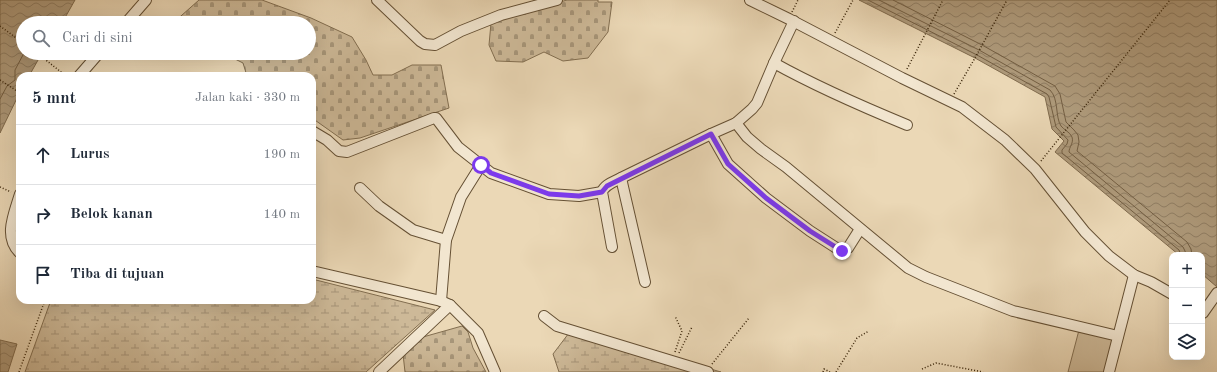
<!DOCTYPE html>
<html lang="id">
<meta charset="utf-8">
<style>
:root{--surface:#fff;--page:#f6f6f7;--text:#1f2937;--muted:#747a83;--line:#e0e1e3}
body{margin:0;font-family:"Old Standard TT",serif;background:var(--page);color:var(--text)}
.controls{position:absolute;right:12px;bottom:12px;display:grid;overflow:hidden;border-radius:8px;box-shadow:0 4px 16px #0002}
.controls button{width:36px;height:36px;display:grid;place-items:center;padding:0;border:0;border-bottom:1px solid var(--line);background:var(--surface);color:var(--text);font:20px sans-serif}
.stop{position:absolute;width:12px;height:12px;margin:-9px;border:3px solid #7c3aed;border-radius:50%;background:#fff}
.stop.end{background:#7c3aed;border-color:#fff;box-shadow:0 1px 4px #0008}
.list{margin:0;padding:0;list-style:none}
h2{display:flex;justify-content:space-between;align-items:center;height:52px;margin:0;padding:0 16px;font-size:17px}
h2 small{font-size:13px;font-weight:400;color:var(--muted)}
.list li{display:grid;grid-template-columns:26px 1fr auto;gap:12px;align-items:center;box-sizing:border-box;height:60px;padding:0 16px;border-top:1px solid var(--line)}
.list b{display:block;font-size:15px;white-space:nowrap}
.list em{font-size:13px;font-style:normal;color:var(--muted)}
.icon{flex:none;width:22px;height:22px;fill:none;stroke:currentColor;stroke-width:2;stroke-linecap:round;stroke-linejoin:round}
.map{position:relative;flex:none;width:1217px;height:372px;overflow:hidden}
.search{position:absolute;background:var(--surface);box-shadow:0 4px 16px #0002;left:16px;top:16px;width:300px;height:44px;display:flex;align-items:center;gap:10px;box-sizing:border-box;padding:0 14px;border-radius:22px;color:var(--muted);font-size:15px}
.panel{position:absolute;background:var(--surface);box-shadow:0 4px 16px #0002;left:16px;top:72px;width:300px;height:232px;border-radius:12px}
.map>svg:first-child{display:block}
.wetland{fill:url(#wetland-marsh);stroke:#826e50}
.cemetery{fill:url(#cemetery-stones);stroke:#826e50}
.pitch{fill:#cdb998;stroke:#826e50}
.water{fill:url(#water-waves);stroke:#7f6a4d}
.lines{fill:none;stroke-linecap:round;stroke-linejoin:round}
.shore{stroke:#735e42;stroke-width:1}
.minor-casing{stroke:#655034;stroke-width:12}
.path{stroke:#382308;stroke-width:1.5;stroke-dasharray:1 2;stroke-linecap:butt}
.minor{stroke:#f2e6d0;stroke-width:10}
.route{stroke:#7c3aed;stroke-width:5}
</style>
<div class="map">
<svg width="1217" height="372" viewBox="0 0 1217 372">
<defs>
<pattern id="wetland-marsh" width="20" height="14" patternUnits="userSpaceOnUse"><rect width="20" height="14" fill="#cdb998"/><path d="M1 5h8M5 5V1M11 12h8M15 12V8" fill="none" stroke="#a7967a"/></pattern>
<pattern id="cemetery-stones" width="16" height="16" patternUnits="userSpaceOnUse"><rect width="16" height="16" fill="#cdb998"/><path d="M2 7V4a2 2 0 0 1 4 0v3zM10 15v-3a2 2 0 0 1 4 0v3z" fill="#a7967a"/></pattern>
<pattern id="water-waves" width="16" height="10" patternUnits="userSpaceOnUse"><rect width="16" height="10" fill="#ae9a7b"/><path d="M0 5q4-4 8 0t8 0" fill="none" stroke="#8f7d63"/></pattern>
</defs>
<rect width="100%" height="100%" fill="#ebd8b6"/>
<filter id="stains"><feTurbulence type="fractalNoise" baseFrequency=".005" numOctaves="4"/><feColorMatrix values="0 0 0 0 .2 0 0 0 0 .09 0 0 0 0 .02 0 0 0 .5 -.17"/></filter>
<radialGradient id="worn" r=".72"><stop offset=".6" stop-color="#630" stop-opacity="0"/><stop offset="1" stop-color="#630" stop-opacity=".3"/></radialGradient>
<!-- wetland -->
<g class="wetland">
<polygon points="312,279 435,310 366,372 25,372 51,300 312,300"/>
<polygon points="572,329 721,372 559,372 553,354"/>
</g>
<!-- cemetery -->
<g class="cemetery">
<polygon points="199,0 262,0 311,18 352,37 366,60 373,75 392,75 412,65 441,65 449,108 360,138 343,140 312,118 312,76 247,76 243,63 223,53 309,53 309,23 173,23"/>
<polygon points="567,0 598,0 598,2 612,2 608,32 588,58 563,61 544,52 523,62 496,61 489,45 491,23 506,17"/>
<polygon points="462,326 468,332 473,348 486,372 405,372 403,354 423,337"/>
</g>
<!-- pitch -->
<polygon class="pitch" points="1079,330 1114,339 1106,372 1068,372"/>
<!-- water -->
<g class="water">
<polygon points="0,0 75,0 62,23 23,23 23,53 42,53 29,76 20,76 20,92 0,133"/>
<polygon points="859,0 1217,0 1217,287 1202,274 1202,255 1179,255 1055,152 1064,141 1052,129 1045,97 975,58"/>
<polygon points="0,340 17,344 8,372 0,372"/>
</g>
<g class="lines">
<!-- shore -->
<g class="shore">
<polyline points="868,0 977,55 1047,94 1049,97 1056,127 1068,140 1067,144 1062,150 1062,153 1179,250 1181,255"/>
<path d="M879,0L979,50L1050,90C1059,99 1055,117 1061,126C1064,130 1070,132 1072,137C1074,143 1069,147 1069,152L1183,247L1185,251L1186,255"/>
<polyline points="893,0 982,45 1055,86 1060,94 1066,122 1074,130 1078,135 1079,142 1077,151 1187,242 1191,249 1192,255"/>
<polyline points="0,99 7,86 15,80 15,70 24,53"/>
</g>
<!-- minor casing -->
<g class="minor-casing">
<g id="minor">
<polyline points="377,0 420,41 425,44 435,45 461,31 501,15 557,0"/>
<polyline points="750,0 789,19 902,78 962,107 1005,140 1035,169 1085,232 1109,256 1134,275 1151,282 1172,294"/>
<polyline points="126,23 146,0"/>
<path d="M774,63C817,87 861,106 907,125"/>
<polyline points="79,76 99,53"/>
<polyline points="736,123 747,137 761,149 786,167 908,268 926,277 1013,311 1118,336"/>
<polyline points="312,131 327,140 339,151 347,152 434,118 436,118 458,147 491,173 549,194 579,196 602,192"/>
<polyline points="711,134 728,164 766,198 810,231 838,249 842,251 848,248 860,229"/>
<polyline points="621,178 645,282"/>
<polyline points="360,188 379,206 413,230 446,240"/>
<path d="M20,194C14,214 3,237 20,253"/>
<path d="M612,247L602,192C605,184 614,182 621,178L711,134L736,123L752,109L757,103L774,63L794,21"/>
<polyline points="312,271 441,301 450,305 478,333 495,372"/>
<polyline points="441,301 446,240 461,197 481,165"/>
<polyline points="1202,312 1203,313 1217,293"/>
<polyline points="544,316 557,326 708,372"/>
<polyline points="379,372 450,305"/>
<polyline points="1109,372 1134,275"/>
</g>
</g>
<!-- path -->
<g class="path">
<polyline points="792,12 798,0"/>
<polyline points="0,26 23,43"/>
<polyline points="835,33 853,0"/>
<polyline points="37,53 66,76"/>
<polyline points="907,69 943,0"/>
<polyline points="0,80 20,93"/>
<polyline points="954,94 975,58 1007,0"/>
<polyline points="1041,161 1170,0"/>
<polyline points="0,187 11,192"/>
<polyline points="675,352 682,331 675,316"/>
<polyline points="679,353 692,327"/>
<polyline points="712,364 749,318"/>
<polyline points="922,369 936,363 983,372"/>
<polyline points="19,372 45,300"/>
<polyline points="823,372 824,369 830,372"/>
<polyline points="836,372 857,338 869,331"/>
</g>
<!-- minor -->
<use href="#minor" class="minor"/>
</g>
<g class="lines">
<!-- route -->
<polyline class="route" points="481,165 491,173 549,194 579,196 602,192 607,186 711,134 728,164 766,198 810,231 842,251"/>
</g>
<rect width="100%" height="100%" filter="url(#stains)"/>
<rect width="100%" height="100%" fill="url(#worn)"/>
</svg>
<div class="controls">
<button>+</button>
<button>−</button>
<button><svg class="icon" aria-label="layers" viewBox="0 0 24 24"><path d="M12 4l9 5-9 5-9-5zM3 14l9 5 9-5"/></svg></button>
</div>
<div class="stop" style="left:481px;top:165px"></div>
<div class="stop end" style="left:842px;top:251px"></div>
<div class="search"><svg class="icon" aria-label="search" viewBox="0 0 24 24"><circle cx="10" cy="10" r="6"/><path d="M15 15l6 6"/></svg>Cari di sini</div>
<section class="panel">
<h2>5 mnt<small>Jalan kaki · 330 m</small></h2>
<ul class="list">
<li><svg class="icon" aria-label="ahead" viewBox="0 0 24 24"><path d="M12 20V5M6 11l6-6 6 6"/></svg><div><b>Lurus</b></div><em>190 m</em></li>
<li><svg class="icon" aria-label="right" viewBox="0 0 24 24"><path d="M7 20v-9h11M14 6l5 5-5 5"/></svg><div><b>Belok kanan</b></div><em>140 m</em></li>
<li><svg class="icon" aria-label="arrive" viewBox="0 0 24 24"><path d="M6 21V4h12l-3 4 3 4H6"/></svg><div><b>Tiba di tujuan</b></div></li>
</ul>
</section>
</div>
